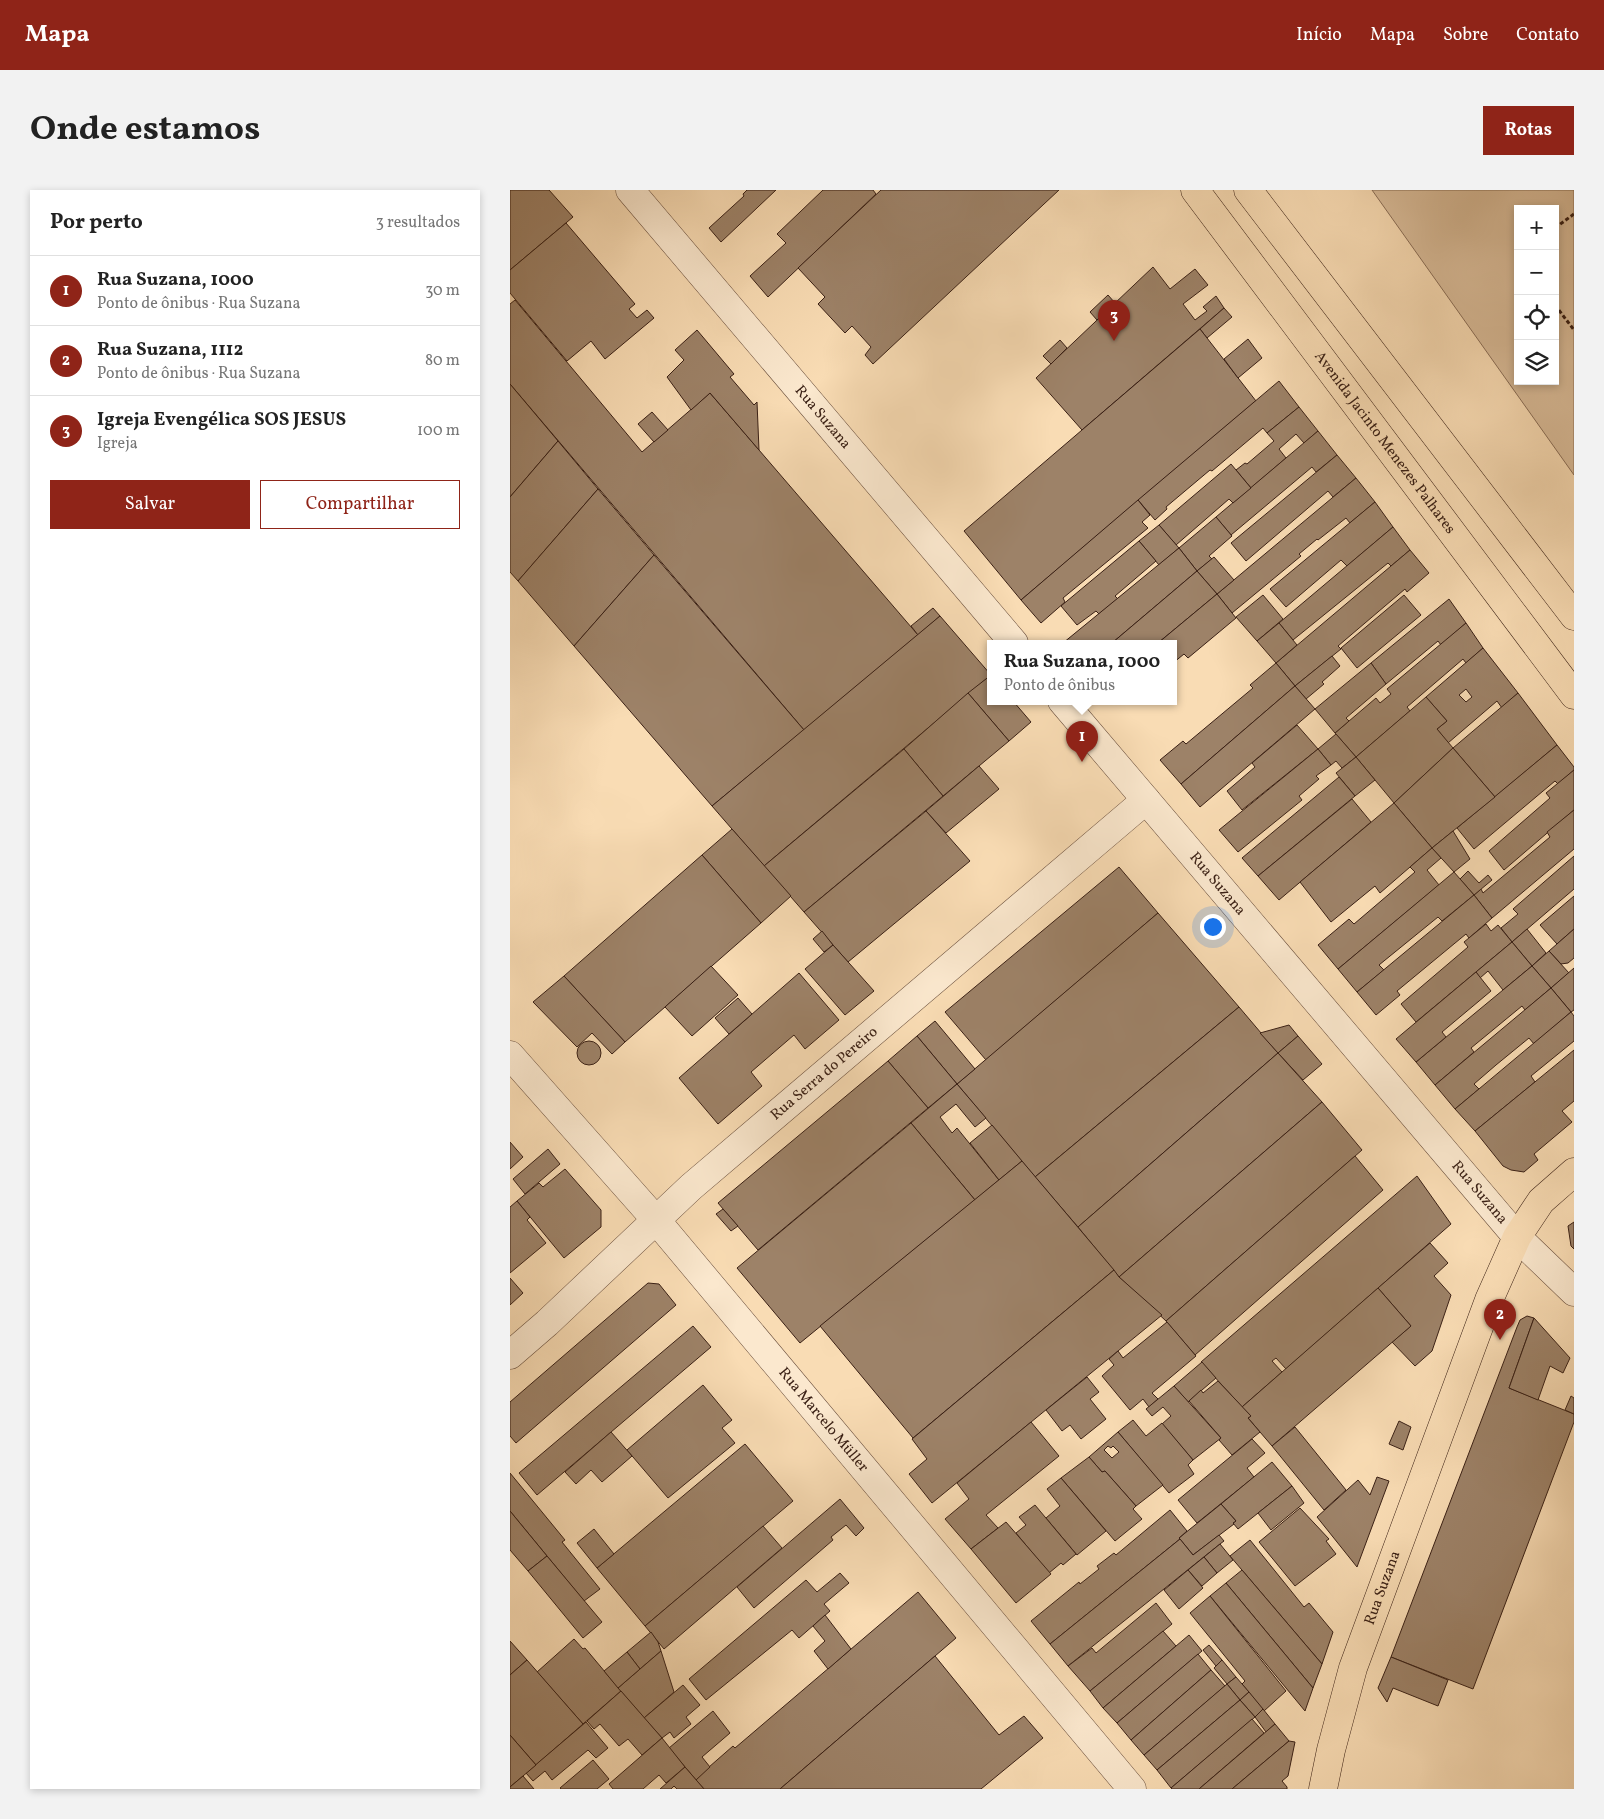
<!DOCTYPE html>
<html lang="pt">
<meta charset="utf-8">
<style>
:root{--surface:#fff;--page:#f2f2f2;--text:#222;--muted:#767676;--line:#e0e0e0;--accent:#8f2418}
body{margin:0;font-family:Vollkorn,serif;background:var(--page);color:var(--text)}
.controls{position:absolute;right:15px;top:15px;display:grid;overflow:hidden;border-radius:0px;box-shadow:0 2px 8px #0003}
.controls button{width:45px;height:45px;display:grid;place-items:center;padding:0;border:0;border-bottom:1px solid var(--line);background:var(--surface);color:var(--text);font:25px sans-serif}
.you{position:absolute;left:702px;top:736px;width:18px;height:18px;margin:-12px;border:4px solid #fff;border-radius:50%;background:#1a73e8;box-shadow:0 0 0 8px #1a73e833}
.badge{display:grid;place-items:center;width:32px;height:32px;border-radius:50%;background:var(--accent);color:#fff;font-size:16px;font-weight:700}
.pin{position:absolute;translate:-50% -41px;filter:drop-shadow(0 1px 2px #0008)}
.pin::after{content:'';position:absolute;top:26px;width:18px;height:15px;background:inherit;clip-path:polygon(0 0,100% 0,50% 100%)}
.popup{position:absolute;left:477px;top:450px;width:190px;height:65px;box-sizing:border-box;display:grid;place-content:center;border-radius:0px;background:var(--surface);filter:drop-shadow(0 1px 4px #0005);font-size:16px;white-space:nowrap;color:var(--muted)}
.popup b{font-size:19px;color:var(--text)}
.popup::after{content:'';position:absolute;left:50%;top:100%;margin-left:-10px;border:10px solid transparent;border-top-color:var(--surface)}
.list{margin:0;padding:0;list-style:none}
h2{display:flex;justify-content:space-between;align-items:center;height:65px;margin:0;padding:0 20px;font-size:21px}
h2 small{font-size:16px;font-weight:400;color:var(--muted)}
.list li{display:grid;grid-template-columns:32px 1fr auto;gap:15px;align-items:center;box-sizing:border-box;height:70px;padding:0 20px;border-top:1px solid var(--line)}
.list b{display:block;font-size:19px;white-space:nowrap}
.list p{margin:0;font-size:16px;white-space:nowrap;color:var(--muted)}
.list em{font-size:16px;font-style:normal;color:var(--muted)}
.actions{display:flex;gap:10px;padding:15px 20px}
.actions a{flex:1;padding:11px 0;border:1px solid var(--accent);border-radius:0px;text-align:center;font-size:18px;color:var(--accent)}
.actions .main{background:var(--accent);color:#fff}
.icon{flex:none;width:28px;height:28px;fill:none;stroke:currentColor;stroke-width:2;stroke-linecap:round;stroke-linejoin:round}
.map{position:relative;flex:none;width:1064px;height:1599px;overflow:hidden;border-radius:0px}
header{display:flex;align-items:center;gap:30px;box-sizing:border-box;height:70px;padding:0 25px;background:var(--accent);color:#fff}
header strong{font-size:24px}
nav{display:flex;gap:28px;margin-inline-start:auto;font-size:18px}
.intro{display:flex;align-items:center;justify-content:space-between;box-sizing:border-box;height:120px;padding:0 30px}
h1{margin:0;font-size:35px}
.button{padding:12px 22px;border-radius:0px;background:var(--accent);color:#fff;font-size:18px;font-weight:700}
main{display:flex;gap:30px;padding:0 30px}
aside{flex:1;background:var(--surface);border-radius:0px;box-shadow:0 2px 8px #0003}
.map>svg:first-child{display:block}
.green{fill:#d9bc99;stroke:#8a6e57;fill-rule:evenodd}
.building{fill:#9d8268;stroke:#3a2015;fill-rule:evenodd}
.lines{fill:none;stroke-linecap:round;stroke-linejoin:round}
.minor-casing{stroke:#6a4f3d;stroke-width:29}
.major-casing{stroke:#3a2015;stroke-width:29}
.path{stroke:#3a2015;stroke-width:3;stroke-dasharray:4 2.5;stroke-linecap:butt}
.minor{stroke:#fbe8ce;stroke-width:28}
.major{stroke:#f9dcb4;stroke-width:28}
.labels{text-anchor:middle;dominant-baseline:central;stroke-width:4.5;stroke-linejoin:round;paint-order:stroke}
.street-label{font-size:15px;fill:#3a2015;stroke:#fbe8ce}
</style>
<header>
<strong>Mapa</strong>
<nav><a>Início</a><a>Mapa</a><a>Sobre</a><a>Contato</a></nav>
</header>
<div class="intro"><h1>Onde estamos</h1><a class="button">Rotas</a></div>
<main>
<aside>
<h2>Por perto<small>3 resultados</small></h2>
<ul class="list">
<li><span class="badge">1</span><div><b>Rua Suzana, 1000</b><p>Ponto de ônibus · Rua Suzana</p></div><em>30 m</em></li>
<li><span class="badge">2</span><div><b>Rua Suzana, 1112</b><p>Ponto de ônibus · Rua Suzana</p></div><em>80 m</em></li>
<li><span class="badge">3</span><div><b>Igreja Evengélica SOS JESUS</b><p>Igreja</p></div><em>100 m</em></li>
</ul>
<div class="actions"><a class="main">Salvar</a><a>Compartilhar</a></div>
</aside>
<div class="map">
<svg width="1064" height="1599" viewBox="0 0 1064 1599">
<rect width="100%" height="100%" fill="#f9dcb4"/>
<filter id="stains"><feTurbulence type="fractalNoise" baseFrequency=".004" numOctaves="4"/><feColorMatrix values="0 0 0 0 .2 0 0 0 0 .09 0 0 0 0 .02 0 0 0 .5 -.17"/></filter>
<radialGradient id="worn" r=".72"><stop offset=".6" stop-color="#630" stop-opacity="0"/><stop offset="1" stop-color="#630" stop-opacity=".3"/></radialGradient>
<!-- green -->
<path class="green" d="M862,0H1064V285ZM1008,19H1045V191H1008Z"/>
<!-- building -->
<g class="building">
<polygon points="0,0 39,0 63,27 0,80"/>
<polygon points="237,0 266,0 211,52 199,38 234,6 233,4"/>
<polygon points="313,0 363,0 366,4 258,107 240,86 276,53 267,44"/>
<polygon points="371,0 549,0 363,174 355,165 361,157 342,136 335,143 308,114 315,107 288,78"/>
<polygon points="56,33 125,114 119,119 127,128 137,120 144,128 95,169 81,151 57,171 0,103 0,80"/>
<polygon points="643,77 660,99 685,79 698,95 673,114 685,130 697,121 693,117 706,106 714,118 572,240 526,188"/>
<polygon points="598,105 605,113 587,130 580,122"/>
<polygon points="5,110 132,262 200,203 408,445 294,540 0,194 0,114"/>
<polygon points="714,118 722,127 697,148 690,139"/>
<polygon points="690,139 746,211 511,410 454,341"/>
<polygon points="187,140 224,184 220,187 244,215 247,212 249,260 200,203 181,220 157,187 174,170 165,160"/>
<polygon points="738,149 752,168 728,188 714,169"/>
<polygon points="550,150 557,158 541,174 533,166"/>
<polygon points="769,191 789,217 757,243 753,238 702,281 700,280 656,317 657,319 645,330 628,310"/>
<polygon points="0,194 48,251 0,307"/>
<polygon points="789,217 808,241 794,253 786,244 769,259 776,268 741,298 726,280 735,273 737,274 764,251 757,243"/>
<polygon points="142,222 158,240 144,252 128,234"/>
<polygon points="808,241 827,265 806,282 802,277 721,345 706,327"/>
<polygon points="48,251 88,299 8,391 0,382 0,307"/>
<polygon points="827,265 846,288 823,307 818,301 736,371 721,353"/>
<polygon points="721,274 741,298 723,313 719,309 666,355 649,335"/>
<polygon points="846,288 865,312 840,333 836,328 808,350 807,349 789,364 791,366 722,423 707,404"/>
<polygon points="88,299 144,365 64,456 8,391"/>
<polygon points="628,310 640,325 632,332 638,338 553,408 555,412 531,433 511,410"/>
<polygon points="865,312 883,337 837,376 831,370 776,417 760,399"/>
<polygon points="706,327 722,346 699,366 702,369 687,381 669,358"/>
<polygon points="649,335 669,358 649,375 629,351"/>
<polygon points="883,337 900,360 881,376 878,373 783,450 769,433"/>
<polygon points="629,351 646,371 605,406 608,409 589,424 586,421 567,435 551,416"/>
<polygon points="669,358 687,381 602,453 553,453"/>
<polygon points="900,360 919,383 897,402 895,399 828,456 831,459 785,496 766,473"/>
<polygon points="144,365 294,540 202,616 64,456"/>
<polygon points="704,367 724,390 707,404 687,381"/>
<polygon points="687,381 707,404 648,453 602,453"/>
<polygon points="707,404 726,428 678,468 674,464 663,473 663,453 648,453"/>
<polygon points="753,405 773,429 747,451 726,427"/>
<polygon points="894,405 911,425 847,478 831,458"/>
<polygon points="939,409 956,433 931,455 928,451 876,494 861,473"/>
<polygon points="423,418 430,426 408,445 401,436"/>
<polygon points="430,426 481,485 254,676 202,616"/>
<polygon points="769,433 787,455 766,473 747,451"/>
<polygon points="956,433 973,458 956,473 953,469 897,517 900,521 846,567 825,543 866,508 870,513 881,504 877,499"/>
<path d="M973,458L1008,503L992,518L987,511L938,553L927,539L937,531L916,507ZM956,499L962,507L956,512L949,505Z"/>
<polygon points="822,466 830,476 812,492 814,494 796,509 785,496"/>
<polygon points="766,473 785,496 671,594 650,570 673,551 676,554 743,498 740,495"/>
<polygon points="861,473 876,494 836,528 839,531 825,543 805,519"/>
<polygon points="481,485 481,511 503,511 521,532 499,551 458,503"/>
<polygon points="785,496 805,519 690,617 671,594"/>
<polygon points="458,503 499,551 433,606 394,559"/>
<polygon points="1008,503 1047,555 985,607 943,558"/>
<polygon points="916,507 937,531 927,539 943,558 884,613 846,567"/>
<polygon points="787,535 808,559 732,620 717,601 745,577 742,573"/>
<polygon points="826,544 846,567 832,578 826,571 821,575 808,559"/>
<polygon points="1047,555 1064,577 1064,580 1048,594 1045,591 964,659 947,638"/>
<polygon points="943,558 985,607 922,658 884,613"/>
<polygon points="394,559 433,606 294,722 254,676"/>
<polygon points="808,559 821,575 806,586 809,589 789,606 792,610 728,662 709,640"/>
<polygon points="846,567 865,590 845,606 826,583"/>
<polygon points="469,576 489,599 436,643 416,621"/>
<polygon points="1064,580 1064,620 994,680 979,661 1040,608 1036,603"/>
<polygon points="829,587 845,606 748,686 732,668"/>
<polygon points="842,609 861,632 769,710 748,686"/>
<polygon points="884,613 922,658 870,703 865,696 821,732 790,692"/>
<polygon points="1064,620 1064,659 982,728 964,705 971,699 973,703 1040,647 1037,642"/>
<polygon points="416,621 460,671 338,772 294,722"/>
<polygon points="222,639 281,706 251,733 192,665"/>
<polygon points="943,641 960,669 944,682 922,658"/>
<polygon points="922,658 931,668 917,680 929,695 828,779 808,755 839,729 844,734 905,682 900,677"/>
<polygon points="192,665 251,733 115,852 54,786"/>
<polygon points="1064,666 1064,699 1002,752 991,738 1008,724 1003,719"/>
<polygon points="609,677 648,723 476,870 435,822"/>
<polygon points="958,681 969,693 978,685 982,690 964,705 950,689"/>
<polygon points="944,682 964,705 932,731 928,727 869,775 874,780 847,802 828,779"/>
<polygon points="964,705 982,728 959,748 956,744 887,801 890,805 866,825 847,802"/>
<polygon points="1064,706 1064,739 1047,754 1030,735"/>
<polygon points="648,723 729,817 525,987 447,894"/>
<polygon points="976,734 981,741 988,735 1002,752 906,832 891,814 958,757 954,752"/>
<polygon points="1017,739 1036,763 1022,776 1002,752"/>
<polygon points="1064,739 1064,768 1058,773 1051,774 1039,761"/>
<polygon points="312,741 323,755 314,762 303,749"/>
<polygon points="1002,752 1022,776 993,800 978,781 970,788 966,782"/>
<polygon points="323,755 364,801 335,825 295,779"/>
<polygon points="1039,761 1059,783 1041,798 1022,776"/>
<polygon points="201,776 228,805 182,846 155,817"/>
<polygon points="1022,776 1041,798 1015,820 1012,816 961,858 964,862 925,895 906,872"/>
<polygon points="1064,778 1064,820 1061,822 1041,798"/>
<polygon points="966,782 981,801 932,842 936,847 906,872 886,849"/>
<polygon points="289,783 329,830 295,859 284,845 241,882 252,896 208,934 169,888"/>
<polygon points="54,786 115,852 102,864 82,843 67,857 23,812"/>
<polygon points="1041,798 1061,822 1024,854 1019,848 986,875 964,894 969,899 945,919 925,895"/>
<polygon points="228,808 242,824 219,844 205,828"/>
<polygon points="729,817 768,863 568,1037 525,987"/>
<polygon points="1061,822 1064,826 1064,851 1021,886 1025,892 965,941 945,919"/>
<polygon points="425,831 465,879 447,894 407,846"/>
<polygon points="779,835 788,846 768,863 750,843"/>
<polygon points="407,846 447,894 418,918 378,871"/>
<polygon points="788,846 812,874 793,890 768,863"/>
<circle cx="79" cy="863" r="12"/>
<polygon points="1064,860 1064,911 1052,921 1062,932 1024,964 1028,970 1014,982 1001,980 993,976 965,941"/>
<polygon points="768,863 812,912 609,1087 568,1037"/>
<polygon points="378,871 418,918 248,1060 208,1013"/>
<polygon points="447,894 476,928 465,937 446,914 430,927 442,943 447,938 489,990 465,1010 401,933"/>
<polygon points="812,912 852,960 656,1131 609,1087"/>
<polygon points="401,933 465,1010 290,1153 227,1078"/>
<polygon points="482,935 512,971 489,990 460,953"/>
<polygon points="0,952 13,967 0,979"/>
<polygon points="38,959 50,974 15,1004 3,989"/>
<polygon points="845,966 873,1000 685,1165 656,1131"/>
<polygon points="512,971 604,1080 403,1248 310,1136"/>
<polygon points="55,979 91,1020 91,1037 54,1068 7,1011 29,993 33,997"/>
<polygon points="907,986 941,1034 776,1179 766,1168 762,1171 772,1182 732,1217 691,1172"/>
<polygon points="7,1011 20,1027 17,1030 36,1053 0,1083 0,1017"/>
<polygon points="213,1019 228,1036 221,1041 206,1024"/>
<polygon points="1064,1032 1064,1059 1061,1056 1058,1036"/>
<polygon points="920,1053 938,1073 924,1086 941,1105 922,1161 905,1176 882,1152 901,1136 868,1098"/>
<polygon points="604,1080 609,1087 652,1125 422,1313 399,1284 417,1269 402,1249"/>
<polygon points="0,1088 13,1103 0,1115"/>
<polygon points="138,1093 149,1094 166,1115 6,1253 0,1246 0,1212"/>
<polygon points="868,1098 901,1136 762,1256 738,1228 741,1226 732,1217"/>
<polygon points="1017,1126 1024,1128 999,1198 1064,1224 1064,1232 963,1499 881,1467 1007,1137 1010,1130"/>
<polygon points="1024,1128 1060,1168 1053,1183 1040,1176 1028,1210 999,1198"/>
<polygon points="657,1132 686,1166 642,1203 648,1209 639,1217 633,1209 620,1220 592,1186 604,1175 599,1169 608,1161 613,1168"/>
<polygon points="183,1136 201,1157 27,1305 9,1283"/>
<polygon points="692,1172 706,1188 678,1212 664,1196"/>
<polygon points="577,1187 589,1202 580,1209 596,1229 571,1249 560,1235 552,1241 536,1220"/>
<polygon points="708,1191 741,1226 738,1228 750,1242 722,1265 709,1250 711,1248 679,1211 691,1200 693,1203"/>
<polygon points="193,1195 222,1230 212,1238 225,1253 158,1308 117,1260"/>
<polygon points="664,1196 711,1248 683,1270 652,1234 661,1226 653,1217 642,1226 636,1219"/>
<polygon points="1061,1206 1064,1208 1064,1224 1055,1220"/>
<polygon points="623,1230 636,1246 652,1233 683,1270 678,1275 684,1284 659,1303 608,1242"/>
<polygon points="889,1231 901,1237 893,1260 879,1254"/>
<polygon points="521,1232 549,1266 476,1325 488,1338 461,1359 435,1329 459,1309 447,1293"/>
<polygon points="785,1237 836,1300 814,1320 762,1256"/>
<polygon points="101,1242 122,1266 92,1292 81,1280 66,1294 55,1282"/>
<path d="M608,1242L653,1295L626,1316L595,1281L592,1282L579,1267ZM598,1256L601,1258L603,1256L609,1262L602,1268L594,1260Z"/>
<polygon points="742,1249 755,1263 737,1278 744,1287 687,1333 668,1310"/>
<polygon points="235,1254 283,1311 135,1436 87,1378"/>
<polygon points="579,1267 592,1282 595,1281 626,1316 623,1319 632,1329 605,1351 551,1288"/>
<polygon points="762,1272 782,1296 728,1339 723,1333 726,1331 711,1314"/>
<polygon points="0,1283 55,1350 52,1352 90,1399 74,1411 0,1321"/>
<polygon points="867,1287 879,1291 847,1377 807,1327 848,1290 860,1305"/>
<polygon points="551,1288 596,1341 567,1365 536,1328 550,1316 537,1299"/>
<polygon points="782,1296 794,1313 761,1340 748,1323"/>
<polygon points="330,1309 354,1338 346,1346 336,1335 321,1347 323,1350 244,1418 227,1397"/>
<polygon points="711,1314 726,1331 723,1333 724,1334 683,1365 669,1348"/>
<polygon points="525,1315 566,1364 553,1375 551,1373 539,1383 506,1343 516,1335 509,1327"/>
<polygon points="790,1318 819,1349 816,1351 826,1364 785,1396 749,1352"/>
<polygon points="660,1320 677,1341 669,1348 670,1349 540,1454 521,1431 569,1392 570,1394 589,1379 587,1376 604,1363 606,1365"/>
<polygon points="0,1321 37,1366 18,1381 0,1360"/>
<polygon points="496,1332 541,1384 506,1413 461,1359"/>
<polygon points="253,1336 272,1358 154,1459 135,1436"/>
<polygon points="84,1339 104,1364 87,1378 67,1353"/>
<polygon points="709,1345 714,1351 710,1354 558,1476 540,1454 670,1349 683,1365"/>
<polygon points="740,1350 794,1417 799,1413 823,1442 812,1474 720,1366"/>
<polygon points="710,1354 723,1370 707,1383 694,1367"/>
<polygon points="37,1366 92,1432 73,1448 18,1381"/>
<polygon points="694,1367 707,1383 692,1396 678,1380"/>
<polygon points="678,1380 693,1398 669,1419 654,1400"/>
<polygon points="732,1380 812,1474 803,1498 716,1393"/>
<polygon points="330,1383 339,1393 314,1414 320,1421 289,1448 282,1440 196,1510 179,1489 296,1390 307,1402"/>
<polygon points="716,1393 803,1498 795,1521 700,1406"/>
<polygon points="408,1402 446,1448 270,1599 194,1599 186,1590 191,1584 223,1556 225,1558"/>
<polygon points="700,1406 776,1501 754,1521 732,1494 735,1491 680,1423"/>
<polygon points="646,1413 662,1434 580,1501 558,1476 582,1458 586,1463"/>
<polygon points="315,1425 341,1459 318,1479 304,1461 315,1451 303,1436"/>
<polygon points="653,1441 666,1456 593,1518 580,1501"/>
<polygon points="141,1442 148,1452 151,1461 130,1479 117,1462"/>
<polygon points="679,1445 692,1461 607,1533 593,1518"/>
<polygon points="64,1449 73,1459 75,1458 111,1501 73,1534 27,1482"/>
<polygon points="0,1451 17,1470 0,1485"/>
<polygon points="699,1455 712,1470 706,1476 693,1460"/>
<polygon points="151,1461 164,1502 134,1528 108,1498"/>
<polygon points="117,1462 130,1479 108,1498 94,1481"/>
<polygon points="688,1464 701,1480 621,1550 607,1533"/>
<polygon points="425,1466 489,1545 514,1526 533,1548 471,1599 270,1599"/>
<polygon points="881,1467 938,1490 928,1516 883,1498 877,1512 868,1498"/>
<polygon points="17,1470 73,1534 26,1575 0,1545 0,1485"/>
<polygon points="712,1470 726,1487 717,1494 704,1478"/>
<polygon points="701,1480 715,1496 634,1565 621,1550"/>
<polygon points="726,1487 739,1502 730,1510 717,1494"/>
<polygon points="717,1494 730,1510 647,1580 634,1565"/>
<polygon points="173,1495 190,1515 176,1527 181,1534 176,1538 164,1548 160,1542 152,1548 134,1528"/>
<polygon points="111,1501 152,1548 132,1565 118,1549 109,1556 90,1534 84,1539 77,1531"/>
<polygon points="739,1502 753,1519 745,1527 730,1510"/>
<polygon points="730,1510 745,1527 661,1598 647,1580"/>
<polygon points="753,1519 765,1534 756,1542 745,1527"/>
<polygon points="203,1521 220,1543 192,1567 200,1577 186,1590 159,1558"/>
<polygon points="742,1529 754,1543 689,1599 662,1599 661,1598"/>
<polygon points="76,1532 98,1558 86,1568 78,1560 42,1590 35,1581 23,1591 16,1583"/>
<polygon points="765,1534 779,1551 722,1599 689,1599"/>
<polygon points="0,1545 26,1575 0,1597"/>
<polygon points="152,1548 175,1577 156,1593 149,1585 133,1599 103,1599 99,1594"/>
<polygon points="779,1551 785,1552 778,1586 772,1591 777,1597 777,1599 722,1599"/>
<polygon points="83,1570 99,1589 87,1599 51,1599 50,1598"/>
<polygon points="175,1577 194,1599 167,1599 164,1596 161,1599 150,1599"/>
<polygon points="13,1586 24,1599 0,1599 0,1597"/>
</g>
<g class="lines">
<!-- minor casing -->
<g class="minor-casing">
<g id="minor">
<path id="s1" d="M120,0L504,453"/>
<path id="s2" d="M552,511L1007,1047L1064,1102"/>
<path id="s3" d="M0,865L146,1030L622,1599"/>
<path id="s4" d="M0,1165L37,1133L181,997L636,610"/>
</g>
</g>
<!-- major casing -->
<g class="major-casing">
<g id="major">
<path id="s5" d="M685,0L1064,505"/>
<polyline points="738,0 1064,426"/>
<path id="s6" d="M813,1599L821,1560L843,1478L979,1110L1007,1047L1031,1011L1064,982"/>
</g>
</g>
<!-- path -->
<g class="path">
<polyline points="1045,38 1064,24"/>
<polyline points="1008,65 1008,66"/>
<polyline points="1045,115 1064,140"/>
</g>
<!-- minor -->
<use href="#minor" class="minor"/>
<!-- major -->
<use href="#major" class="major"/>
</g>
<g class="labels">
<!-- street labels -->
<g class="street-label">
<text stroke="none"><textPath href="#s1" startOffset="298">Rua Suzana</textPath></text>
<text stroke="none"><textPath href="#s5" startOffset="316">Avenida Jacinto Menezes Palhares</textPath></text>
<text stroke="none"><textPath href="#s2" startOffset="240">Rua Suzana</textPath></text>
<text stroke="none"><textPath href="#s4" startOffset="422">Rua Serra do Pereiro</textPath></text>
<text stroke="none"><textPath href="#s2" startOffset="645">Rua Suzana</textPath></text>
<text stroke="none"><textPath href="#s3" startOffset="481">Rua Marcelo Müller</textPath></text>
<text stroke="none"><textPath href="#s6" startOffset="210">Rua Suzana</textPath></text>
</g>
</g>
<rect width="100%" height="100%" filter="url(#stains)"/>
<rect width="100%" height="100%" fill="url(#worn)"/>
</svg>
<div class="controls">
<button>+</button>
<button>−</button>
<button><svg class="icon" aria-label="locate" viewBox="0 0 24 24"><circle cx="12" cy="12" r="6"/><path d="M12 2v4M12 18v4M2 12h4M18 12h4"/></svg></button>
<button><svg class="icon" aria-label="layers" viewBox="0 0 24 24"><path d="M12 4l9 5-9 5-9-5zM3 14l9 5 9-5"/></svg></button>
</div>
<div class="you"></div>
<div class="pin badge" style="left:572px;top:572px">1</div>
<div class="popup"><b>Rua Suzana, 1000</b>Ponto de ônibus</div>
<div class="pin badge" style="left:990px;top:1150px">2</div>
<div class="pin badge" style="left:604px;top:151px">3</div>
</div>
</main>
